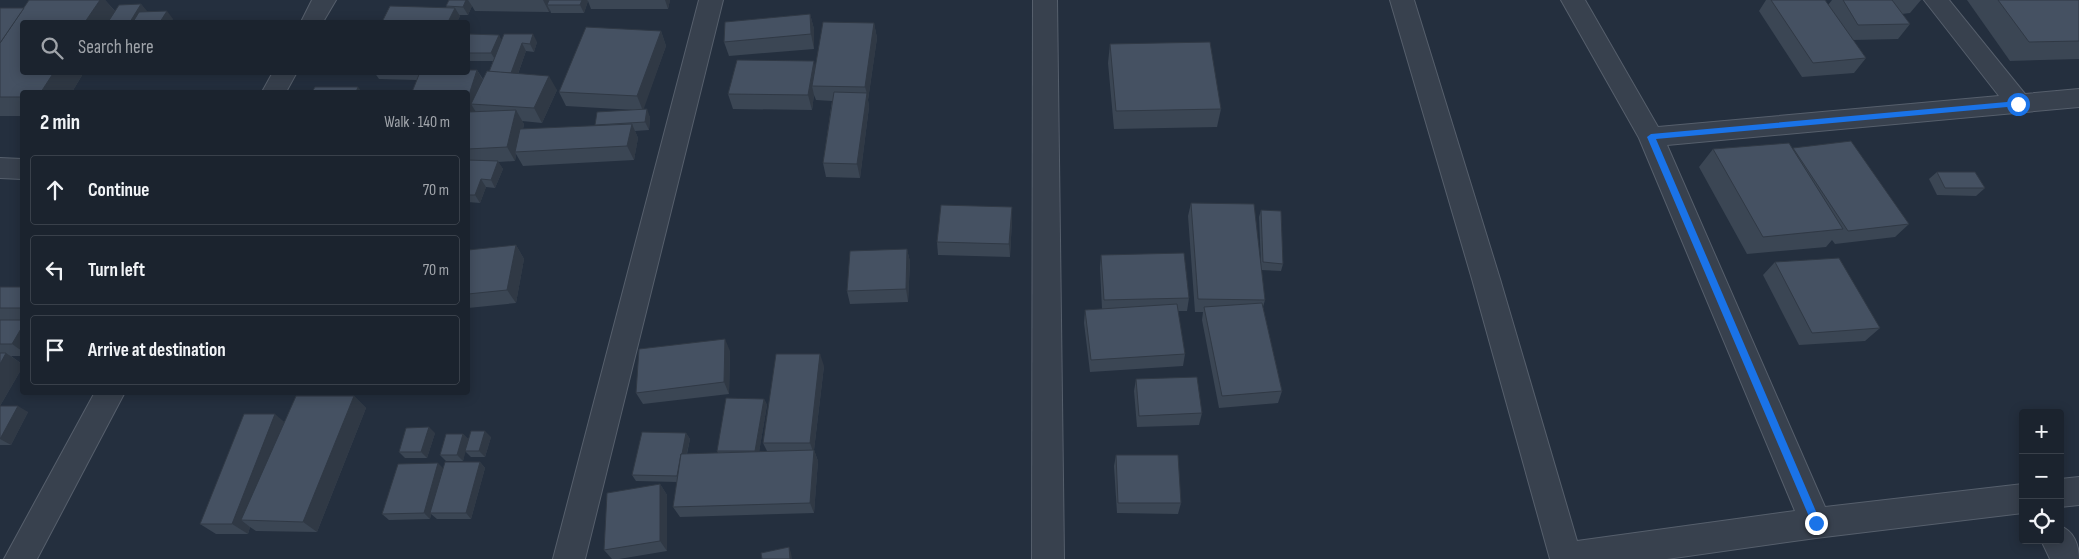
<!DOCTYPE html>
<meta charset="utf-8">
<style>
:root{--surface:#1b232e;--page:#242b36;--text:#f1f3f6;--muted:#a0a4aa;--line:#39404a}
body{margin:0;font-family:"Sofia Sans Condensed",sans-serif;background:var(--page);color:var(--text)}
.controls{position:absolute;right:15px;bottom:15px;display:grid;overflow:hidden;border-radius:5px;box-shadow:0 2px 12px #0003}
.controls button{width:45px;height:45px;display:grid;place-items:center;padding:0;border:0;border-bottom:1px solid var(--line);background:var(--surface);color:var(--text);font:25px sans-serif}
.stop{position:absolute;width:15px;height:15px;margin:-11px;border:4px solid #1a73e8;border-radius:50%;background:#fff}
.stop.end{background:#1a73e8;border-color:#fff;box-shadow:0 1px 5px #0008}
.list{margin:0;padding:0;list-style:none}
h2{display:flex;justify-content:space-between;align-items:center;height:65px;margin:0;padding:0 20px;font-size:21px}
h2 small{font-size:16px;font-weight:400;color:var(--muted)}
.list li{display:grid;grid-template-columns:32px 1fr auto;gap:15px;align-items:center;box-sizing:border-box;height:70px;margin:0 10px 10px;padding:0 10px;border:1px solid var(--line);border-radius:5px}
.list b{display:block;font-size:19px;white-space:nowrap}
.list em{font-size:16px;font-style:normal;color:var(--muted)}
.icon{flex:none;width:28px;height:28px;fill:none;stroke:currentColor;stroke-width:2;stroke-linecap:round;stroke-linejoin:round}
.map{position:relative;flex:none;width:2079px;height:559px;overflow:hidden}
.search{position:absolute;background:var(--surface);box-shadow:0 2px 12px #0003;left:20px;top:20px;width:450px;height:55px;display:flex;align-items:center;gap:12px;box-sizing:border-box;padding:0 18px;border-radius:5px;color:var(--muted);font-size:19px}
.panel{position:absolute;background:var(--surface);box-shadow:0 2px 12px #0003;left:20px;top:90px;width:450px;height:305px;border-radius:5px}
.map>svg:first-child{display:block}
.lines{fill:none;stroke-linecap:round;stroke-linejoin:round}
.minor-casing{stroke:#565f6c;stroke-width:2}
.minor{fill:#38414e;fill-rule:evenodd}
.wall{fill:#3b4654}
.shaded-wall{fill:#303945}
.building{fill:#455162;stroke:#303945}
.route{fill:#1a73e8}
</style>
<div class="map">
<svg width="2079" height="559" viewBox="0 0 2079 559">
<rect width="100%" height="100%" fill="#242f3e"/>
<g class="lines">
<!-- minor casing -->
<g class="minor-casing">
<g id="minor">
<polygon points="312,0 336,0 323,22 301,22"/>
<polygon points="699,0 723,0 585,559 553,559"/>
<polygon points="1033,0 1057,0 1064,559 1032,559"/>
<polygon points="1390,0 1414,0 1500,279 1577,541 1795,511 1639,138 1561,0 1585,0 1658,127 1999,96 1924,0 1949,0 2025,94 2079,89 2079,107 1667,145 1825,507 2023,484 2023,513 1816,538 1667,559 1550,559 1472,279"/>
<polygon points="273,72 297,72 286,92 262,92"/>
<polygon points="0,158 22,159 22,179 0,178"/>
<polygon points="95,392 125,392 37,559 4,559"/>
<polygon points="2079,477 2079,505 2060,507 2060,479"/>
<path d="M2060,526C2074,531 2079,545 2079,559H2050L2041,540H2060Z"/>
</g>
</g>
<!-- minor -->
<use href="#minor" class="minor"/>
</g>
<!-- wall -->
<g class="wall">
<polygon points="29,0 105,0 115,11 141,4 147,12 173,19 22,72 84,72 72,92 22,92 22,116 0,116 0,8 24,8"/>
<polygon points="449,0 670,0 668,9 591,9 588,1 584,13 551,13 550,10 549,12 475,11 472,6 468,15 459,15 460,16 457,22 382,22 447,7 446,6"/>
<polygon points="1766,0 1825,0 1828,5 1832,0 1921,0 1910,13 1902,14 1910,24 1898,39 1853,40 1866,58 1854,73 1802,77 1759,11"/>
<polygon points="1967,0 2079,0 2079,59 2010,61"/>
<polygon points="810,14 814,29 814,49 729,56 724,42"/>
<polygon points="874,23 877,38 868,100 869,107 860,178 826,177 823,163 832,101 816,100 814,95 812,110 733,109 728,94 816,67"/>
<polygon points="661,31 666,46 643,109 650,117 649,130 635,131 638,138 634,160 523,166 516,154 515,161 498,162 503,169 495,188 486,187 480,203 468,202 468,92 417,80 379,79 374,72 468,72 477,70 483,79 489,72 493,61 468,61 468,34 499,35 501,40 537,42 534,52 526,51 518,74 557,90 542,123 522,121 524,124 523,129 595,126 634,110 566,106 559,92"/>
<polygon points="1110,44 1221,109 1217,127 1114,129 1108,63"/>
<polygon points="1792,148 1909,224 1895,237 1835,244 1832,240 1826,247 1747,254 1699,167 1713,149"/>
<polygon points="1937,172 1985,188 1976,196 1937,195 1929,179"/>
<polygon points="1191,203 1261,264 1259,217 1261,210 1283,264 1281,271 1261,270 1265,300 1263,307 1282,391 1278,403 1219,408 1202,320 1203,312 1195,312 1188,216"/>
<polygon points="1012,220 1010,257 938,255 937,242"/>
<polygon points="516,245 524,259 516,303 468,308 468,250"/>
<polygon points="907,249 910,262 908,302 850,304 847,291"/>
<polygon points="1101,255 1189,298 1187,311 1178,311 1185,354 1183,366 1090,372 1084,323 1085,310 1102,309 1100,268"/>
<polygon points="1775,262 1880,328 1865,341 1799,345 1763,275"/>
<polygon points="0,287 22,287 22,356 11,356 22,364 22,368 0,406"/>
<polygon points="730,351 729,394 643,404 636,393"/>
<polygon points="824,366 814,450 818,461 814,513 680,517 673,507 677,482 636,481 632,475 686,433 690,439 687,454 718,453 717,451 764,399 767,405 759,452 767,451 763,443"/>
<polygon points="1136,379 1202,413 1199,425 1137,427 1134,391"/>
<polygon points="354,396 366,408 317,532 256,531 250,527 248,534 216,534 200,524 284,422"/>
<polygon points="0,406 28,412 11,445 0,445"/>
<polygon points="435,433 427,458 405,458 399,452"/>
<polygon points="463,434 469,440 491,437 485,457 471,457 465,451 463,461 446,461 440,455"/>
<polygon points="1116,455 1181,503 1178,514 1117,513 1114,466"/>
<polygon points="480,462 485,468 471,519 437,519 431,514 430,519 389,520 382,514 444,469"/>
<polygon points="660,484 667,495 667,551 619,559 612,559 604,550"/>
</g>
<!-- shaded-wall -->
<g class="shaded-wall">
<polygon points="100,0 105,0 119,16 115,22 85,22"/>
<polygon points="466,0 468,0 472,6 468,15 463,7"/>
<polygon points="543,0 553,0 547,5 550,10 549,12"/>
<polygon points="582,0 587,0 588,1 584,13 580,5"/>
<polygon points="665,0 670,0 668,9"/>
<polygon points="141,4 148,12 142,22 130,22"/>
<polygon points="455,8 460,16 457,22 448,22"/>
<polygon points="167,11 173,19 172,22 160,22"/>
<polygon points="810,14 814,29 814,49 811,34"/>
<polygon points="874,23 877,38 868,100 869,107 860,178 857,164 867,94 865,87"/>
<polygon points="661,31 666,46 643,111 637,96"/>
<polygon points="533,34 537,42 534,52 530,44"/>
<polygon points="499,35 503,43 496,61 491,53"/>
<polygon points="522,43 526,51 515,82 510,74"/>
<polygon points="814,61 817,75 812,86 814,95 812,110 808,95"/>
<polygon points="477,70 485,84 471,104 476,112 474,118 468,107 468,98"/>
<polygon points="54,72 84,72 72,92 41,92"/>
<polygon points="549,76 557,90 542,123 534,108"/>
<polygon points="358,87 362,92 356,92"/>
<polygon points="647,109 650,117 649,130 645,122"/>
<polygon points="516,110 524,124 517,152 515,152 516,154 515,161 507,147"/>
<polygon points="632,124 638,138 634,160 627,146"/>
<polygon points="498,161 503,169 495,188 491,180"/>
<polygon points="481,179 486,187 480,203 475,195"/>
<polygon points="468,204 470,208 468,216"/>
<polygon points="1012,207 1012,220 1010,257 1009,244"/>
<polygon points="516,245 524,259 516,303 507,290"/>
<polygon points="907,249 910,262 908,302 906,289"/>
<polygon points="22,327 22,351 12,344"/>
<polygon points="725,339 730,351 729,394 724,382"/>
<polygon points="6,353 22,364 22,368 0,406 0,364"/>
<polygon points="820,354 824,366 814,450 818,461 814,513 810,503 814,454 810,443"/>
<polygon points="354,396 366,408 317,532 303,522"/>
<polygon points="764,399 767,405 758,458 755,451"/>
<polygon points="18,406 28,412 11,445 0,439"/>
<polygon points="275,414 289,426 241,520 250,527 248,534 232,524"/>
<polygon points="429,427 435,433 427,458 421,452"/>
<polygon points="485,431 491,437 485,457 479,451"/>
<polygon points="686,433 690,439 680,482 677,476"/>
<polygon points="463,434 469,440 463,461 457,455"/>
<polygon points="480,462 485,468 471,519 466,513"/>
<polygon points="438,463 444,469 430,513 431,514 430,519 424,513"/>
<polygon points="660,484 667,495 667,551 660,541"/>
<polygon points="789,547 791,553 792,559 790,559"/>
</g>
<!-- building -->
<g class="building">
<polygon points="29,0 100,0 85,22 22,22 22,72 54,72 41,92 22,92 22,97 0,97 0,43"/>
<polygon points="449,0 466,0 463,7 446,6"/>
<polygon points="549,0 582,0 580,5 547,5"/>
<polygon points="1771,0 1825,0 1866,58 1813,63"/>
<polygon points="1843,0 1892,0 1910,24 1858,25"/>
<polygon points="1998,0 2079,0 2079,41 2029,42"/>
<polygon points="141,4 130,22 108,22 119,5"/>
<polygon points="390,6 455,8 448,22 382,22"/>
<polygon points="0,8 24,8 0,43"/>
<polygon points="167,11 160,22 133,22 139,12"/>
<polygon points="810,14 811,34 724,42 725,22"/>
<polygon points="823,22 874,23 865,87 812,86"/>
<polygon points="586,27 661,31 637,96 559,92"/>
<polygon points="468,34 499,35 491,53 468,53"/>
<polygon points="504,34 533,34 530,44 522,43 511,73 489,72"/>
<polygon points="1210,42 1221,109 1116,111 1110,44"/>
<polygon points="737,60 814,61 808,95 728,94"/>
<polygon points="468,70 477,70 468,98 468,92 412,92 420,72 468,72"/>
<polygon points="487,71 549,76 534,108 471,104"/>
<polygon points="315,87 358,87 356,92 312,92"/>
<polygon points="834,92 867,93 857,164 823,163"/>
<polygon points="647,109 645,122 595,125 597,112"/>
<polygon points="516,110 507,147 468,149 468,112"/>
<polygon points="632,124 627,146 515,152 520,129"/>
<polygon points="1851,141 1909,224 1848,231 1793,148"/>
<polygon points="1789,143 1843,229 1763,237 1713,149"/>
<polygon points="468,160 498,161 491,180 481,179 475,195 468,195"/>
<polygon points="1937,172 1975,172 1985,188 1945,188"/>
<polygon points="1191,203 1254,204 1265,300 1198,299"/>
<polygon points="941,205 1012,207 1009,244 937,242"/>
<polygon points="1261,210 1281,211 1283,264 1263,262"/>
<polygon points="516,245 507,290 468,294 468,250"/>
<polygon points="907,249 906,289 847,291 850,251"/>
<polygon points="1184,253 1189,298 1104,300 1101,255"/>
<polygon points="1839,258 1880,328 1812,333 1775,262"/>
<rect x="0" y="287" width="22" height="21"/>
<polygon points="1262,303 1282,391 1222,396 1204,307"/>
<polygon points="1177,304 1185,354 1091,360 1085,310"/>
<polygon points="0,320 22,320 22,327 12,344 0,344"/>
<polygon points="725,339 724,382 636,393 639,349"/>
<polygon points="0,353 6,353 0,364"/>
<polygon points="776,354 820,354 810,443 763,443"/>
<polygon points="1197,377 1202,413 1139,416 1136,379"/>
<polygon points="296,396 354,396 303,522 241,520"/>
<polygon points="726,398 764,399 755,451 717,451"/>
<polygon points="0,406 18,406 0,439"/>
<polygon points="244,414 275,414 232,524 200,524"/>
<polygon points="429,427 421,452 399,452 406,428"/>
<polygon points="471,431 485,431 479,451 465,451"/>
<polygon points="642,432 686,433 682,454 681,454 677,476 632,475"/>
<polygon points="446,434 463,434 457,455 440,455"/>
<polygon points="814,450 810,503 673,507 681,454"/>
<polygon points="1116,455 1178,455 1181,503 1118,503"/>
<polygon points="445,462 480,462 466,513 430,513"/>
<polygon points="438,463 424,513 382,514 398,464"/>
<polygon points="660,484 660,541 604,550 607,493"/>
<polygon points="789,547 790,559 762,559 761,553"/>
</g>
<!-- route -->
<polygon class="route" points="2018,101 2022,104 2018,106 1656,139 1821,523 1820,526 1813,526 1647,137 1651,134"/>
</svg>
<div class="controls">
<button>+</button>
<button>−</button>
<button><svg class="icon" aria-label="locate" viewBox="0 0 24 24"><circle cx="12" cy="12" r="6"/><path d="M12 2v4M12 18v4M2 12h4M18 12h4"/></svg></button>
</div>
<div class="stop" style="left:2018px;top:104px"></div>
<div class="stop end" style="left:1816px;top:523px"></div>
<div class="search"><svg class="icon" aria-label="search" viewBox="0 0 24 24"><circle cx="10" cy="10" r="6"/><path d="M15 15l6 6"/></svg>Search here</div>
<section class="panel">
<h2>2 min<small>Walk · 140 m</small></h2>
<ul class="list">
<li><svg class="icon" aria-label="ahead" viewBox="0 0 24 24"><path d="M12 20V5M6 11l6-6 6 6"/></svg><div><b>Continue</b></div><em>70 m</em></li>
<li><svg class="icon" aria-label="left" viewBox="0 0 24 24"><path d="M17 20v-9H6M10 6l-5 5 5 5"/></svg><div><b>Turn left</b></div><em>70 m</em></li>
<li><svg class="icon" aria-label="arrive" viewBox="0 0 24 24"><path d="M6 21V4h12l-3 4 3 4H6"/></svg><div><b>Arrive at destination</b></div></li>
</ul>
</section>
</div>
